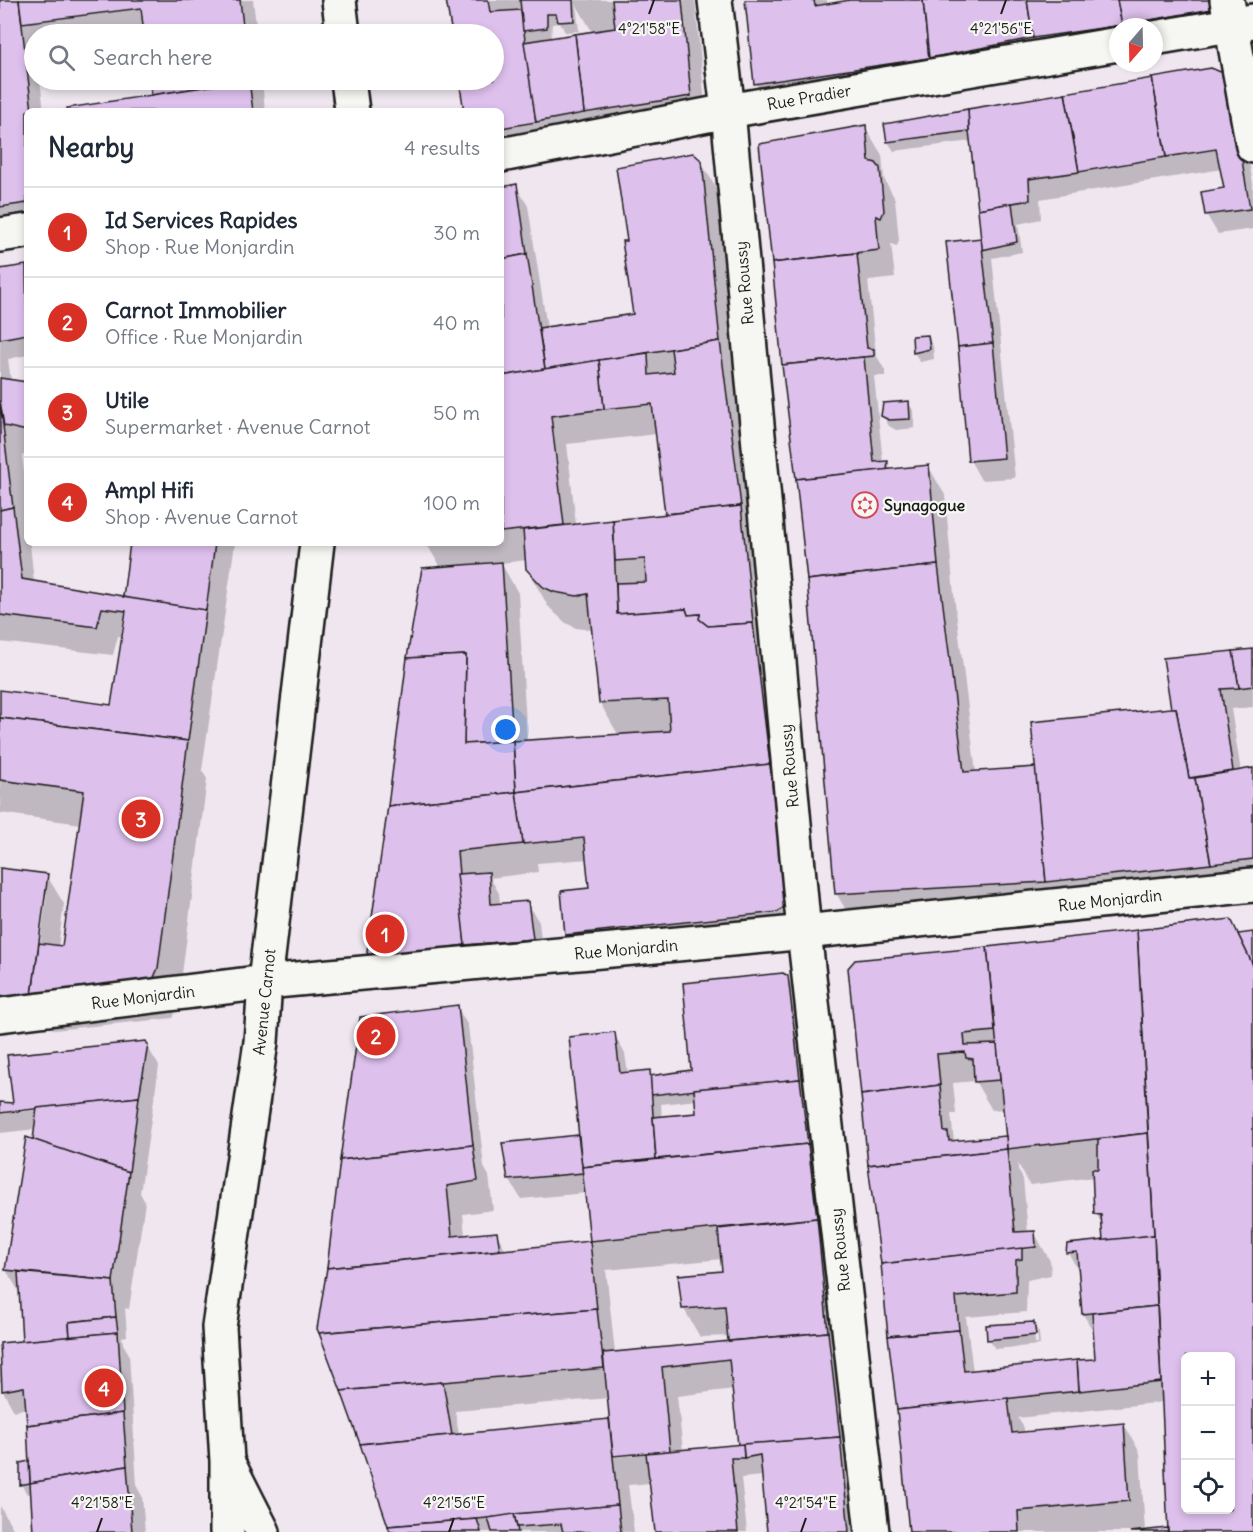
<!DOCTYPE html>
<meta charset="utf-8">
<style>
:root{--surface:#fff;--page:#f2f2f3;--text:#1f2937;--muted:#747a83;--line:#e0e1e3;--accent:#d93025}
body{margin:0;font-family:Delius,sans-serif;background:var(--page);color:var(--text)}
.controls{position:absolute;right:18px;bottom:18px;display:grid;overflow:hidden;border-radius:9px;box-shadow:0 3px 9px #0003}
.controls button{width:54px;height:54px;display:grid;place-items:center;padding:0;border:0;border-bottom:2px solid var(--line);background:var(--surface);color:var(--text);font:30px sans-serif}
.compass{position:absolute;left:1109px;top:18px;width:54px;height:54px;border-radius:50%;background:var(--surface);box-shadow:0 3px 9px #0003;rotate:200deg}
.you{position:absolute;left:506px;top:730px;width:21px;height:21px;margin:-15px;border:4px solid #fff;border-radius:50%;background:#1a73e8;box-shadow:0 0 0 9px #1a73e833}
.badge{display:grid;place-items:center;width:39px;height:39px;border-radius:50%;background:var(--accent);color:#fff;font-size:20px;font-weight:700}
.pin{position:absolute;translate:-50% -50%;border:3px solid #fff;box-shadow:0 2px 6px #0006}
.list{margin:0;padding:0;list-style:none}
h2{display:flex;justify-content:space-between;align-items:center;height:78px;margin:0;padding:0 24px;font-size:26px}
h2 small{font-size:20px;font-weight:400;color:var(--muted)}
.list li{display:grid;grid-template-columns:39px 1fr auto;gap:18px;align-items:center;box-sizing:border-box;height:90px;padding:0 24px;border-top:2px solid var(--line)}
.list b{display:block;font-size:22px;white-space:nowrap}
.list p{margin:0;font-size:20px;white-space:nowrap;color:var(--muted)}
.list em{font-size:20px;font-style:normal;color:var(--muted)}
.icon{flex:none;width:33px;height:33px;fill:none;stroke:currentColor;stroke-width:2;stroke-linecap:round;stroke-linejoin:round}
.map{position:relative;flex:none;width:1253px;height:1532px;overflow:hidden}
.search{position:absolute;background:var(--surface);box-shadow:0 3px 9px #0003;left:24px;top:24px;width:480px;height:66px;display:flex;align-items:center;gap:15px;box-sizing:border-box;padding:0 21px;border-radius:33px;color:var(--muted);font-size:22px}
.panel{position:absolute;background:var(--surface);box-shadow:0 3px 9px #0003;left:24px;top:108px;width:480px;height:438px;border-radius:9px}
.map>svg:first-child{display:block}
.shadow{fill:#0003;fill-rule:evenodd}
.building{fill:#dec0ed;stroke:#1c1c1c;stroke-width:1.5;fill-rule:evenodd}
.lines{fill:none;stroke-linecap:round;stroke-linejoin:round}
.street-casing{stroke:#1c1c1c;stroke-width:38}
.secondary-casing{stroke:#1c1c1c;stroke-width:38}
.street{stroke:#f6f6f2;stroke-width:33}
.secondary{stroke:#f6f6f2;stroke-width:33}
.ticks{fill:none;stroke:#1c1c1c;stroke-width:2}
.labels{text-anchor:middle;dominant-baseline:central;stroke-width:4.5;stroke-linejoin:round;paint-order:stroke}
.street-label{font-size:16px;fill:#1c1c1c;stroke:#f6f6f2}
.poi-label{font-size:16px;font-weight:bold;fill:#1c1c1c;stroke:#f6f6f2;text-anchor:start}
.ticks-label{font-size:15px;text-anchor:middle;fill:#1c1c1c;stroke:#f6f6f2;stroke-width:4.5;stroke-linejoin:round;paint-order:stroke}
</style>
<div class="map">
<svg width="1253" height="1532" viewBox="0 0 1253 1532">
<rect width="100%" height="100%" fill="#efe6f0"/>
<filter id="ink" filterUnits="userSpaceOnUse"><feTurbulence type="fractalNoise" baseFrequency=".0167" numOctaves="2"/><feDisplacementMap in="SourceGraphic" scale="12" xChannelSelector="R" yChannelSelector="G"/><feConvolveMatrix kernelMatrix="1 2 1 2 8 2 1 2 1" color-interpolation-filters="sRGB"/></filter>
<g filter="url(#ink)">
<!-- shadow -->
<g class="shadow">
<polygon points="0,0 253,0 257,34 34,34 34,80 40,80 44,111 27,111 27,235 0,240"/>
<path d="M448,0H695L707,125L501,149V111H466L461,80H494V34H453ZM576,4L593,33L551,39L552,24L560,23L565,32L579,31Z"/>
<polygon points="747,0 827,0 827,5 859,0 1219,0 1227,38 1154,27 1118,27 1118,47 772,112 756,84"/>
<polygon points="151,80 262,80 265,111 55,111 153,96"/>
<polygon points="1238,97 1253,184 1253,229 1218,234 1206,214 1226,189 1222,169 1040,199 1041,219 1018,224 1022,252 992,258 1015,478 981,480 970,460 947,244 983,244 971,141 894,151 888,142 885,125"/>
<polygon points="865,127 882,155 884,179 895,199 899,241 897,246 891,244 895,278 868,281 876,355 885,370 885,376 874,376 883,463 887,463 891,470 928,466 945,495 954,595 976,773 1037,768 1173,710 1253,652 1253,707 1231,709 1241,772 1253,770 1253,890 853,922 836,893 797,479 760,145"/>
<path d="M701,162L718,191L769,653L796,927L578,954L567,934L591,890L588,859L537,863L538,872L490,878L499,893L500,905L527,903L539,922L543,958L386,983L368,952L441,568L426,543H501V188L516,186L528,206L547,328L635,315L629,243ZM657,434L667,515L576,525L567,444ZM527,560V569L548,606L556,614L566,623L576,628L593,630L600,703L619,736L527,741L518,593L501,563Z"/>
<path d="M27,266V355L8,359L11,381L27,384V456L22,455L27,497V543H32L30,544L34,582L125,599L132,543H235L202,770L207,779L178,1005L173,1018L54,1030L48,1019L0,1028V870L47,876L64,904L58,947L64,948L81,824L0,813V692L112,706L124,637L118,636L113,655L0,642V271ZM44,894H47L40,944H37Z"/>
<polygon points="927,336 933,346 934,359 920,362 914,352"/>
<polygon points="908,402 914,412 915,428 896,430 889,426 883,416"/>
<path d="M1230,920L1238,935L1253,934V1532H1169L1163,1402L1018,1418L1024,1428V1434L1124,1424L1140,1453L1145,1532L1167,1529L1168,1532H910L899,1412L870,1165L986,949L989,954V949ZM975,1081L992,1110L1005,1109L1008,1144L954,1142L951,1114H956L953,1083ZM1018,1164L1030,1185L1094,1177L1096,1213L1104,1228L1105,1242L1068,1252L1079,1272L1083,1314L1095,1334L1097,1360L973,1372L966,1317L1026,1312L1027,1280L1051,1275L1050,1261L1034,1232L1028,1233L1023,1179L1018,1170ZM1032,1246L1033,1249L1021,1250V1247ZM1186,1356H1230V1510H1186Z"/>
<path d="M787,977L793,988L805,1090L811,1100L858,1532H769L763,1476L741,1478L747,1532H657L650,1483L628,1485L634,1532H392L319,1328L361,1018L457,1007L468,1026L484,1167L489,1176L493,1210L463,1214L465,1236L497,1234L506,1251L592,1243L586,1193L521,1199L509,1179L504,1144L580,1137L614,1034L625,1054L628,1073L649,1071L652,1077L692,1072ZM697,1100L698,1114L662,1118L661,1104ZM722,1259L724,1272L684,1309L700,1337L729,1336V1343L615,1353L606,1270ZM734,1389L740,1447L683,1451L677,1396ZM609,1398L611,1420L459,1435L455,1411ZM648,1451V1454L606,1458L605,1456Z"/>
<path d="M145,1043L159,1066L140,1193L145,1202L129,1309L125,1308L127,1336L122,1337L123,1344L129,1354L137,1487L142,1496L145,1532H34L32,1493L27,1494L21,1484L30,1462L27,1408L14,1411L3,1391L2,1381L0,1382V1345L24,1342L21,1295L6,1270L36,1129L0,1133V1104L14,1105ZM44,1106V1109L22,1112V1108Z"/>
<path d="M1033,1323L1039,1333L1040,1345L995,1349L989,1339ZM1034,1331H1037L1038,1343H1035Z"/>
<polygon points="0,1506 15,1532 0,1532"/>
</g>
<!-- building -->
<g class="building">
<polygon points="0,0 19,0 32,111 27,111 27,203 0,207"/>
<polygon points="19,0 240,0 244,34 144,34 141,8 22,23"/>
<polygon points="446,0 488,0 490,12 521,10 536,122 501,128 501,111 464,111 459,80 494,80 494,34 452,34"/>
<polygon points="520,0 573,0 574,21 558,22 556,14 547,14 547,28 523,31"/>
<polygon points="612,0 682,0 691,96 584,113 575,34 615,28"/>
<polygon points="745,0 814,0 815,6 850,0 923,0 929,58 754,84"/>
<polygon points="923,0 1027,0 1033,38 929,58"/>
<polygon points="1027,0 1117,0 1122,25 1033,38"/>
<polygon points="1117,0 1210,0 1212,9 1122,25"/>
<polygon points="575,34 584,113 536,122 524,42"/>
<polygon points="1211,68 1228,75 1250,209 1205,215 1201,192 1224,188 1216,149 1166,157 1152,78"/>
<polygon points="1152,78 1166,157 1079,172 1065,93"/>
<polygon points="150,80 249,80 151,95"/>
<polygon points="249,80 253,111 68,111 67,108"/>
<polygon points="1065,93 1079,172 1029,179 1030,200 978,209 969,131 968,109"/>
<polygon points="968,109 969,131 887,142 884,124"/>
<polygon points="866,125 869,161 876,163 880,168 884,211 881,218 876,216 879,250 772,263 759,144"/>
<polygon points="693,153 702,161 720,341 545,369 539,328 633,314 622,241 627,241 616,167"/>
<polygon points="517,184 527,254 501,259 501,187"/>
<polygon points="1012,203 1017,242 982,250 978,209"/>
<polygon points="981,238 993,343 958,347 946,242"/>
<polygon points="857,253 867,348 874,349 874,356 782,365 772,263"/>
<polygon points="527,254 545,369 501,376 501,259"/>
<polygon points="26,265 27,334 0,339 0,269"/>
<polygon points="928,335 930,349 913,353 912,336"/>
<polygon points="720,341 741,506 665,514 652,404 604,409 599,360 648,353 649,375 674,372 671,349"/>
<polygon points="993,343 1004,458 968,461 958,347"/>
<polygon points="864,357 874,462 888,461 887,470 796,479 782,365"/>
<polygon points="599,360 604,409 551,416 564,525 501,532 501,376"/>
<polygon points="0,378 27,382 27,431 4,426 0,401"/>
<polygon points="0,401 13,507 0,510"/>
<polygon points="909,401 910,419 889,420 881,416 883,403"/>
<polygon points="929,465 938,565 807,580 796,479"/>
<polygon points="741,506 753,623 708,626 699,619 700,614 688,615 686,609 617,614 616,583 646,582 645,559 615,561 613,520"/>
<polygon points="13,507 22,579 206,610 188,741 0,718 0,690 111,705 126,611 102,608 97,627 0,615 0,510"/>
<polygon points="613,520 617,614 686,609 688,615 700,614 699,619 708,626 753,623 770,764 516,792 513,741 670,731 668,700 599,703 588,594 577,596 554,592 543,587 526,569 523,530"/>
<polygon points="130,543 215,543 206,610 123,597"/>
<polygon points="502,562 513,741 464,744 466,655 407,658 422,568"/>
<polygon points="938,565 964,772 1036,767 1046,882 835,894 807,580"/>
<polygon points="1253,649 1253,686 1239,688 1233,651"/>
<polygon points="1233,651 1239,688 1221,689 1233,771 1189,778 1176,708 1171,708 1163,658"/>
<polygon points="466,655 464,744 513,741 516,792 388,806 407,658"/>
<polygon points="1171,708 1176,708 1189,778 1195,778 1211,864 1046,882 1031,722"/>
<polygon points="0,718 188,741 158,968 152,982 32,994 39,943 62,946 84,791 0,780"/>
<polygon points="770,764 785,906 778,912 565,935 561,891 589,888 584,838 523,844 516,792"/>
<polygon points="1253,768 1253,859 1211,864 1195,778"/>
<polygon points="516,792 523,844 457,851 465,945 380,957 368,955 367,952 388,806"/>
<polygon points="0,868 48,874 32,994 0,998"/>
<polygon points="489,872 491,904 528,901 533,939 465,945 457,874"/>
<path d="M1231,919L1253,965V1532H1168L1154,1235L1137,930ZM1186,1356H1230V1510H1186Z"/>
<polygon points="1137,930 1148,1133 1007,1149 987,947"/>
<polygon points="1253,932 1253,965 1238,934"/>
<polygon points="987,947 995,1031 964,1034 965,1045 997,1044 1000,1080 974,1082 973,1059 966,1058 965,1052 937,1054 940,1085 861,1095 848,968 855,960"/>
<polygon points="783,973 788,976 800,1079 651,1095 650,1076 691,1070 683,983"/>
<polygon points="458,1005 473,1145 340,1160 360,1017"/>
<polygon points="615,1032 620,1073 650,1070 656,1159 582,1167 569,1037"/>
<polygon points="146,1041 148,1045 139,1097 0,1113 0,1102 13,1103 7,1055"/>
<polygon points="800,1079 808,1144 656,1159 653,1117 696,1113 694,1089"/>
<polygon points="940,1085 944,1132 948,1132 949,1141 1006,1136 1007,1149 868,1165 861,1095"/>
<polygon points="139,1097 129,1172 33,1140 37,1108"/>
<polygon points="1148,1133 1154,1235 1103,1241 1101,1215 1094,1214 1092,1169 1098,1169 1098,1139"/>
<polygon points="578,1135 583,1173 508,1180 502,1143"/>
<polygon points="26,1137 129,1172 113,1281 5,1270"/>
<polygon points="808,1144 817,1218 590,1241 582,1167"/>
<polygon points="473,1145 478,1181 447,1186 452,1236 497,1232 500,1250 327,1268 340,1160"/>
<polygon points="1007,1149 1015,1232 1035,1231 1036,1247 881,1264 868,1165"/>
<polygon points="817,1218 828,1332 728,1341 725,1306 682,1309 678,1275 722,1271 718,1229"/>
<polygon points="1154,1235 1157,1306 1082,1314 1077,1252 1066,1253 1067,1244"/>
<polygon points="590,1241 597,1309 319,1333 317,1329 327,1268"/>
<polygon points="1022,1248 1022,1259 1016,1260 1016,1292 956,1297 959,1330 888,1336 881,1264"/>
<polygon points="18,1272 113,1281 116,1317 69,1322 70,1337 22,1341"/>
<polygon points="1157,1306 1161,1382 1079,1391 1077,1360 1095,1359 1092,1313"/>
<polygon points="597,1309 604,1368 341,1391 319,1333"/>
<polygon points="116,1317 118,1332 70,1337 69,1322"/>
<polygon points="1034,1322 1036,1335 987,1340 986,1325"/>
<polygon points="959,1330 964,1371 1077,1360 1079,1391 897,1410 888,1336"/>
<polygon points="118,1332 123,1413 27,1425 24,1387 2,1391 0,1343"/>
<polygon points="828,1332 840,1437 738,1445 729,1359 662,1367 670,1451 613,1456 603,1353"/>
<polygon points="443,1382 452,1435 360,1444 341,1391"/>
<polygon points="1008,1398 1012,1433 1124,1423 1129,1501 1018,1511 1019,1532 909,1532 897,1410"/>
<polygon points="123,1413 127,1466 30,1483 27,1425"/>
<polygon points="609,1419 618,1505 477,1519 388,1526 360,1444"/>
<polygon points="840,1437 849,1532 767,1532 760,1455 744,1458 743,1444"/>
<polygon points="743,1444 744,1458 731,1458 738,1532 655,1532 646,1453"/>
<polygon points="29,1461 30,1483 20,1485 20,1463"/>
<polygon points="127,1466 132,1532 33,1532 30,1483"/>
<polygon points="618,1505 621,1532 563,1532 561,1524 517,1527 514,1514"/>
<polygon points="514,1514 518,1532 492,1532 488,1518"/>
<polygon points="477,1519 481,1532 390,1532 388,1526"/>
<polygon points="1167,1528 1168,1532 1130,1532"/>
</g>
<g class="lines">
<!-- street casing -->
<g class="street-casing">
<g id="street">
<polyline points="715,0 728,111 804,932 872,1532"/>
<polyline points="1227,0 1253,146"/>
<polyline points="1154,38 1253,21"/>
<polyline points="501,155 728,111 1118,44"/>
<polyline points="0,235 27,231"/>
<polyline points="265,982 775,935 1253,885"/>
</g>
</g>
<!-- secondary casing -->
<g class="secondary-casing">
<g id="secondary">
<polyline points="339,0 343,34"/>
<polyline points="348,80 352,111"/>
<polyline points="0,1015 265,982"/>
<polyline points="229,1465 263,1532"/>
<polyline points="227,1532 227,1461 219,1327 261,1042 265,982 317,543"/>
</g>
</g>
<!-- street -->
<use href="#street" class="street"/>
<!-- secondary -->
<use href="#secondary" class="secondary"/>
</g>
</g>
<!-- ticks -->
<path class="ticks" d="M649,14L654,0M1001,14L1006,0M97,1532L102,1518M449,1532L454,1518M801,1532L806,1518"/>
<!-- icons -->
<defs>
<g id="synagogue-ring" transform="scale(1.35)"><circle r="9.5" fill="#f6f6f2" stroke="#d1495b" stroke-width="1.5"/><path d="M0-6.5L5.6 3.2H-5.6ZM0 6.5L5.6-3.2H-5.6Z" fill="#d1495b"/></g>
</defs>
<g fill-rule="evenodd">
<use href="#synagogue-ring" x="865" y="505"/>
</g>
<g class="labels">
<!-- street labels -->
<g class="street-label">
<text transform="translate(809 97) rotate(-10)">Rue Pradier</text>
<text transform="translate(744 283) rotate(-95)">Rue Roussy</text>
<text transform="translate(789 766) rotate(-95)">Rue Roussy</text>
<text transform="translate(1110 900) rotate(-6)">Rue Monjardin</text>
<text transform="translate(626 949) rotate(-5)">Rue Monjardin</text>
<text transform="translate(143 997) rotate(-7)">Rue Monjardin</text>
<text transform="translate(264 1002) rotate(-84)">Avenue Carnot</text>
<text transform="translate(840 1250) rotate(-96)">Rue Roussy</text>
</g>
<!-- poi labels -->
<g class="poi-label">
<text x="884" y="505">Synagogue</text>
</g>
</g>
<g class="ticks-label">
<text x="649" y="34">4°21'58"E</text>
<text x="1001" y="34">4°21'56"E</text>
<text x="102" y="1508">4°21'58"E</text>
<text x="454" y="1508">4°21'56"E</text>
<text x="806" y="1508">4°21'54"E</text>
</g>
</svg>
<div class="controls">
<button>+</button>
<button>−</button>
<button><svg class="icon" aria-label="locate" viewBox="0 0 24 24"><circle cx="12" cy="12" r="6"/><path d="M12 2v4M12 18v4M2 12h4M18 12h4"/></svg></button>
</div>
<svg class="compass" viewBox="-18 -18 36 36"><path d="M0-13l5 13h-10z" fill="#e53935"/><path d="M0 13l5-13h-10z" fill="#747a83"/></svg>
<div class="you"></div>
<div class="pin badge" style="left:385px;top:934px">1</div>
<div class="pin badge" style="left:376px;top:1036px">2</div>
<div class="pin badge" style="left:141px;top:819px">3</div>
<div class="pin badge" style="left:104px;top:1388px">4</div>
<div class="search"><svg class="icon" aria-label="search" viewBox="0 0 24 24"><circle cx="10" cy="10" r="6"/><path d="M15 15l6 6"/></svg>Search here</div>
<section class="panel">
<h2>Nearby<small>4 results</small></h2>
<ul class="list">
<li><span class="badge">1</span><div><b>Id Services Rapides</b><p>Shop · Rue Monjardin</p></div><em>30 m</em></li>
<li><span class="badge">2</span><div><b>Carnot Immobilier</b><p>Office · Rue Monjardin</p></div><em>40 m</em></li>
<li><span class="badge">3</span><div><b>Utile</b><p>Supermarket · Avenue Carnot</p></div><em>50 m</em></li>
<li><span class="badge">4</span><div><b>Ampl Hifi</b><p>Shop · Avenue Carnot</p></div><em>100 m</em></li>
</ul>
</section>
</div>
